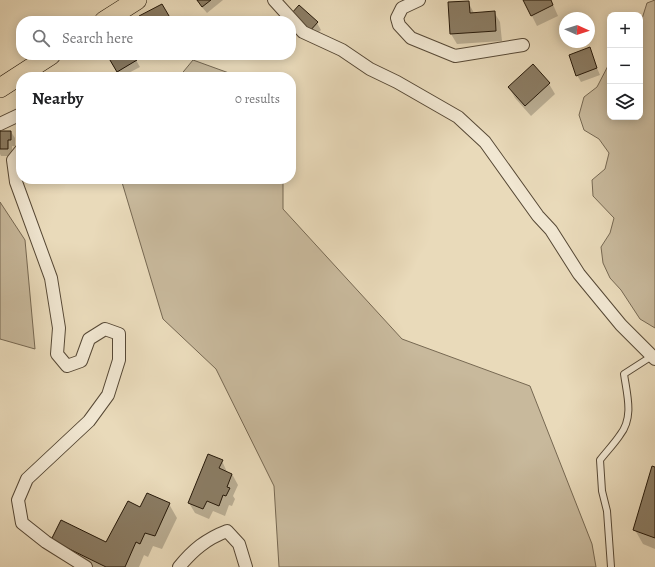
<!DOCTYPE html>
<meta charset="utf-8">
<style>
:root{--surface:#fff;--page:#f6f6f6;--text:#202124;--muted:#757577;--line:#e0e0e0}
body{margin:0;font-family:Alegreya,serif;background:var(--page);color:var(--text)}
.controls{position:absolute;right:12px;top:12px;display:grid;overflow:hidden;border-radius:8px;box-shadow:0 2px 10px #0003}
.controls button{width:36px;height:36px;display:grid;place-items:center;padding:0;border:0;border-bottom:1px solid var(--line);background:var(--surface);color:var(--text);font:20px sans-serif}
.compass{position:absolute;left:559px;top:12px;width:36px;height:36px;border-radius:50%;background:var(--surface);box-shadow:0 2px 10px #0003;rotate:93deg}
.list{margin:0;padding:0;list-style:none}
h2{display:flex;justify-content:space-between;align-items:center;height:52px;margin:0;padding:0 16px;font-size:17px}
h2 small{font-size:13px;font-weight:400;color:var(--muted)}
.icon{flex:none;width:22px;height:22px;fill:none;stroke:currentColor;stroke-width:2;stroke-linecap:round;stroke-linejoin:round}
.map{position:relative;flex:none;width:655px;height:567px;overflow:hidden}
.search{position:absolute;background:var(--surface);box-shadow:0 2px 10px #0003;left:16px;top:16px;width:280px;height:44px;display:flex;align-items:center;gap:10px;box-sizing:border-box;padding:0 14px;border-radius:16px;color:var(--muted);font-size:15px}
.panel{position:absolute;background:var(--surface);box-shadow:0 2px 10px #0003;left:16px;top:72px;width:280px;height:112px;border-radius:16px}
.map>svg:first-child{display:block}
.green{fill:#c8b99c;stroke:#766852}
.shadow{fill:#0003}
.building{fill:#8b7d65;stroke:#251809}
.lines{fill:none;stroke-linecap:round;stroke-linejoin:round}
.service-casing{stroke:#564835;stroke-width:8}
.minor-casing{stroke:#564835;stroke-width:14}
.primary-casing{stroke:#251809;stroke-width:20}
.service{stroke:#f1e7d2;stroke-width:6}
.minor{stroke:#f1e7d2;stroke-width:12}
.primary{stroke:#e9daba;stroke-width:19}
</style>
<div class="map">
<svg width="655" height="567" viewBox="0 0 655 567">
<rect width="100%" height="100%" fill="#e9daba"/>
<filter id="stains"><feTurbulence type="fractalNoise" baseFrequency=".005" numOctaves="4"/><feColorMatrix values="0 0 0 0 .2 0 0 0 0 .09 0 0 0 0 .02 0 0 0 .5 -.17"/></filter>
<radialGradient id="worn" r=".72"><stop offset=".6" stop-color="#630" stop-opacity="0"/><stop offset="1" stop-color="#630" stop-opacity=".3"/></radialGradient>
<!-- green -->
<g class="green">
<polygon points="655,0 655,328 640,319 621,290 610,278 603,263 601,247 610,233 614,218 593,196 592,180 605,169 609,153 599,139 584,130 579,115 584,97 597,87 610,62 610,117 640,117 640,25 647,3"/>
<polygon points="193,60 240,77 179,77"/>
<polygon points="121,179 283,179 283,209 402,339 530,386 592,544 596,567 279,567 274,486 216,369 163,319"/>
<polygon points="0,202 25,240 35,349 0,339"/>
</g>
<!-- shadow -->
<g class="shadow">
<polygon points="196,0 223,0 207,13"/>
<polygon points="524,0 551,0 558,16 537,26"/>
<polygon points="468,2 474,13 494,12 500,22 502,41 457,44 451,34"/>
<polygon points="299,6 317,23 321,30 313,38"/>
<polygon points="589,49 600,75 581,82 577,75"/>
<polygon points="108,55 133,55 140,67 121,77"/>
<polygon points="533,66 549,84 555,94 531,116 515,98 509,87"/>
<polygon points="0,132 11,132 15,138 15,146 12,146 12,156 1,156 0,154"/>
<polygon points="222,461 227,472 232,474 238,485 233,496 235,499 232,506 229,505 225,516 213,511 209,519 195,513 189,503"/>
<polygon points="655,468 655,549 643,544 635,530"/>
<polygon points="169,504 177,518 162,549 153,546 148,557 144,555 139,567 86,567 52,540 106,543 140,508"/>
</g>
<!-- building -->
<g class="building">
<polygon points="197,0 211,0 202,7"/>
<polygon points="523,0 551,0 553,5 531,16"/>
<polygon points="469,1 470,13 495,11 496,31 450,34 448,2"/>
<polygon points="162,4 172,21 141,21 139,16"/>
<polygon points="299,5 318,22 309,32 291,14"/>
<polygon points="590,47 597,68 576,76 569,55"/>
<polygon points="107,55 134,55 137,60 117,72"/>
<polygon points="533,64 550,83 525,106 508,87"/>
<polygon points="0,131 11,131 11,140 8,140 8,149 0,149"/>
<polygon points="208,454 223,460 219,468 232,474 227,487 230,488 226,496 223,495 219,506 207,501 203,509 188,503"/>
<polygon points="652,466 655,467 655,538 633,530"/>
<polygon points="147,493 170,503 155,536 145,533 140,544 136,542 125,567 106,567 51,540 61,520 106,542 128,501 140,507"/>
</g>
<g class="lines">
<!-- service casing -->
<g class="service-casing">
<path id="service" d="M611,567L607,511L602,491L600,460C607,451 614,444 620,435C634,417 627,395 624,374L652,356"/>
</g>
<!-- minor casing -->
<g class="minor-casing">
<g id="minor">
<polyline points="274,0 303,32 342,50 370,69 397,82 458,117 485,142 538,216 551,230 579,274 621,325 655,359"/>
<polyline points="419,0 402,8 397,18 399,25 411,38 455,56 523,45"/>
<polyline points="0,124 21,114"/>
<polyline points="21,150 13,160 16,182 51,278 59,328 57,354 67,366 81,361 89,339 105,329 119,334 119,360 108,395 89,421 27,479 18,500 22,523 46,542 86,567"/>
<path d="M179,567C193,550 206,539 227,531L239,544L246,567"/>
</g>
</g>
<!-- primary casing -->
<g class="primary-casing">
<g id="primary">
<polyline points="104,21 137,0"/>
<polyline points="0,88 51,55"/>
</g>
</g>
<!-- service -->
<use href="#service" class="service"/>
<!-- minor -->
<use href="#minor" class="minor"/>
<!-- primary -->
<use href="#primary" class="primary"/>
</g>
<rect width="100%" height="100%" filter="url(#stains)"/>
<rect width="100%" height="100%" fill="url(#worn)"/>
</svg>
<div class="controls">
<button>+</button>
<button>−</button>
<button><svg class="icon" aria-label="layers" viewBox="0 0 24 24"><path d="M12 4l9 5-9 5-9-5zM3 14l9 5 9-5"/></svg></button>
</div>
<svg class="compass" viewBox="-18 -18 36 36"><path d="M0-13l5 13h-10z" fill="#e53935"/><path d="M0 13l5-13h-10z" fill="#757577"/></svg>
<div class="search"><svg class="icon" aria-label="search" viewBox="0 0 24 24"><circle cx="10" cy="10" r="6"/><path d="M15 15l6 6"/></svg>Search here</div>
<section class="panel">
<h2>Nearby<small>0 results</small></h2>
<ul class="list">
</ul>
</section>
</div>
